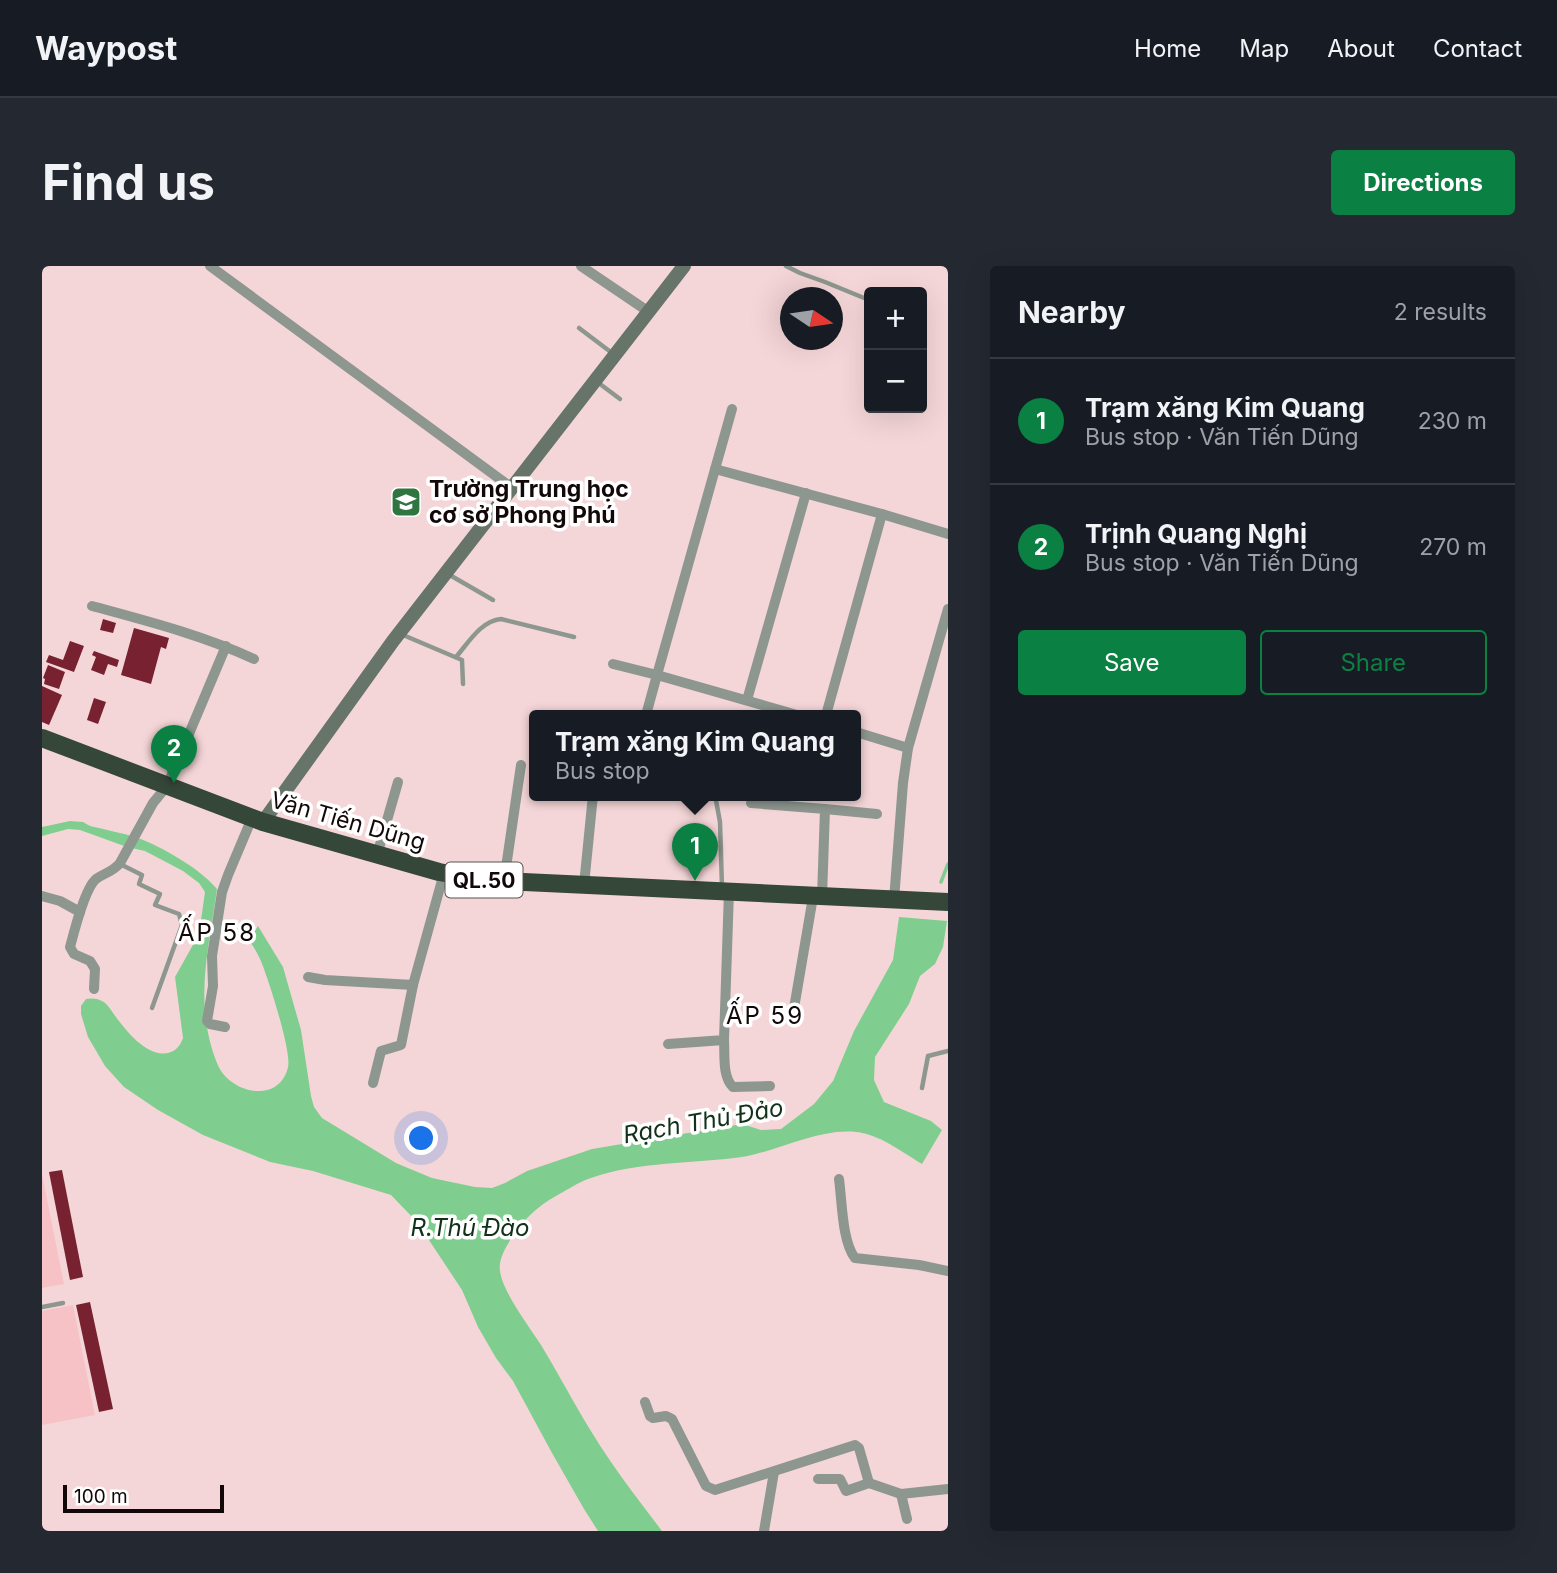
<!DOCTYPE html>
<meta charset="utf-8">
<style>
:root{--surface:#171b24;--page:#242831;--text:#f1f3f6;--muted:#9ea1a6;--line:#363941;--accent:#0b8043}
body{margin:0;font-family:Inter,sans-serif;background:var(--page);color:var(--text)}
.controls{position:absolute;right:21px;top:21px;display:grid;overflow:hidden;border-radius:7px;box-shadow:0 7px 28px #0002}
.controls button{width:63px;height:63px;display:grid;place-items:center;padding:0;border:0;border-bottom:2px solid var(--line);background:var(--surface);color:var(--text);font:35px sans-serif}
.compass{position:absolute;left:738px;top:21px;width:63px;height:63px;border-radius:50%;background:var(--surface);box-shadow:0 7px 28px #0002;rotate:103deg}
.scale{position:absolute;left:21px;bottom:18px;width:161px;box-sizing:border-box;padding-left:7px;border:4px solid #120809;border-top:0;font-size:19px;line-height:24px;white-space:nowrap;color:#120809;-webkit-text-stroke:5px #fff;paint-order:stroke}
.you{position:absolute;left:380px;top:873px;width:24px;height:24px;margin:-18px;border:5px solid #fff;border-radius:50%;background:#1a73e8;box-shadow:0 0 0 10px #1a73e833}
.badge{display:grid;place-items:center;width:46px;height:46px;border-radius:50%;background:var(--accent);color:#fff;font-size:23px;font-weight:700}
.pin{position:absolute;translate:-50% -58px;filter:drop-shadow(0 2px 4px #0008)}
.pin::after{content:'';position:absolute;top:37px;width:24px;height:21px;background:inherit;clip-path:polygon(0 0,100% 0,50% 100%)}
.popup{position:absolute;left:487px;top:444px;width:332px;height:91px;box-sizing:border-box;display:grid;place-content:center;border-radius:7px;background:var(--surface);filter:drop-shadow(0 2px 5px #0005);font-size:23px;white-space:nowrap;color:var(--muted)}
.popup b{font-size:26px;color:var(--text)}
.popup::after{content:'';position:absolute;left:50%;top:100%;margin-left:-14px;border:14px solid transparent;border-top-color:var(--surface)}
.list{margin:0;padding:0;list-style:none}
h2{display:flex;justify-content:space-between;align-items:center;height:91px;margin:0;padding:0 28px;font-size:30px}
h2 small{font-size:23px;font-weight:400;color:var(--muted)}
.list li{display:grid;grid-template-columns:46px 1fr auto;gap:21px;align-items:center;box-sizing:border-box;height:126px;padding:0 28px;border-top:2px solid var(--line)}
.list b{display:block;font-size:26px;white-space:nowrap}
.list p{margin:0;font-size:23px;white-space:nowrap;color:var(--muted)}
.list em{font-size:23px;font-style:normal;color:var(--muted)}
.actions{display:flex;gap:14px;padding:21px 28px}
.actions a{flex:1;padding:16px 0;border:2px solid var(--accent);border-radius:7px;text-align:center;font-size:24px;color:var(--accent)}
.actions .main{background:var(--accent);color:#fff}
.map{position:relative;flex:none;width:906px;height:1265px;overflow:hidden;border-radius:7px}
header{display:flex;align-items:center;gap:42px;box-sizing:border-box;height:98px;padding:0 35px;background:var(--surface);border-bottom:2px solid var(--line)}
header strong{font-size:33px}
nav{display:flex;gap:38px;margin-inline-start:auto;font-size:24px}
.intro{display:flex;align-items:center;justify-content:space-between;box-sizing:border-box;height:168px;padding:0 42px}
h1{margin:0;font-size:49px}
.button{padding:18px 32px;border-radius:7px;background:var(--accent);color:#fff;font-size:24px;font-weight:700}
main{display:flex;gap:42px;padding:0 42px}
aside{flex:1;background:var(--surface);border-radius:7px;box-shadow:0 7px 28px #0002}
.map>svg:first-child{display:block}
.green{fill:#f7c2c5}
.water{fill:#80ce8f}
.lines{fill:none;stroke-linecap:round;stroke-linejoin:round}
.stream{stroke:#80ce8f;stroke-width:3.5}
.building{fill:#772131}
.lane{stroke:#8e978f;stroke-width:4.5}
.street{stroke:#8e978f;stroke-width:10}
.secondary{stroke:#677469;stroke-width:14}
.highway{stroke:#354738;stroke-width:18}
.labels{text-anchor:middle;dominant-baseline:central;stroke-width:7;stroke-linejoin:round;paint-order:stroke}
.shield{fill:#fff;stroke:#595253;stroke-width:2}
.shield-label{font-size:21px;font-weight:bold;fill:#120809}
.poi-label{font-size:23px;font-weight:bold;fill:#120809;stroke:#fff;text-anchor:start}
.street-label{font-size:23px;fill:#120809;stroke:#fff}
.neighbourhood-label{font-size:24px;letter-spacing:2px;fill:#120809;stroke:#fff}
.water-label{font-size:24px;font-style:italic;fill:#113118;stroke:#fff}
</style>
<header>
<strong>Waypost</strong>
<nav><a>Home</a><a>Map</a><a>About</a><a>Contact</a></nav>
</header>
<div class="intro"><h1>Find us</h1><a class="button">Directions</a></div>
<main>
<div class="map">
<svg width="906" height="1265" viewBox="0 0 906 1265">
<rect width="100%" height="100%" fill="#f5d6d8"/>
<!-- green -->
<g class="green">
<polygon points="0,908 22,1018 0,1022"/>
<polygon points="31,1039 53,1149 0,1159 0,1045"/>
</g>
<!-- water -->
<path class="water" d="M28,555L41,556L48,560C64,564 81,567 96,572C119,580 160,604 175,623C169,668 157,715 165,761C167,774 174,801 183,810C203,831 239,832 246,801C250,786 225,708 218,693C215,686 211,680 207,674L216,660L241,701L259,764L269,830L272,841L280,852L354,897L390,912L433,921L450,922L463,917L485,905L550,883L700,858L719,864L739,863L772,838L791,815L812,765L851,694L857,651L905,655L901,681L893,698L878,710L867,738L833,791L832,814L842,836L889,855L900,864L880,898C860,886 837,868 814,866C777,862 737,885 700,891C650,898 598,895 549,912C539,915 530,921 521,926C502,936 485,949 473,967C466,977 456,992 458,1005C461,1027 487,1060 499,1079C522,1117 542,1157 567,1193C583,1217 602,1241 620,1265H556L542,1243L510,1187L471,1115L454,1092L436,1061L420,1024L375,956L349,929L271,905L228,896L161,869L116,844L82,821L63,800L46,771L39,748V740L44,733C49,732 55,732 60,735C66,738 70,746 74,751C85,766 105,791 126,787C134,785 138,780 141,772L133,711L157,668L163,626L157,617L141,605L103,585L85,581L38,564L26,563L0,570V561Z"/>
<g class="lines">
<!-- stream -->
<polyline class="stream" points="899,616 906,598"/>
</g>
<!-- building -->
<g class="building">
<polygon points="61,353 74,357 71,367 58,364"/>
<polygon points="92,362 127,372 124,383 119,381 109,418 79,409"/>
<polygon points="28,375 42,380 32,406 4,396 7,389 21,394"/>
<polygon points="52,385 77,394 75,401 66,398 62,409 49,404 54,391 50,389"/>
<polygon points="6,399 23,406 17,423 2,418 3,413 1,412"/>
<polygon points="0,420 20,429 7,459 0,456"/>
<polygon points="52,432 64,436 56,458 45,454"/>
<polygon points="20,904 41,1011 28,1014 7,906"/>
<polygon points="48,1036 71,1143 57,1146 34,1039"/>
</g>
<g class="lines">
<!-- lane -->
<g class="lane">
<polyline points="744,0 758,7 783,16 827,34"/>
<polyline points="537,62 570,87"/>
<polyline points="554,115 578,133"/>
<polyline points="406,308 451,334"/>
<polyline points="361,369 420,394 421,418"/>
<path d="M414,391C427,376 439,355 459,353L532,371"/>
<polyline points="673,529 678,556 680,621"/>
<polyline points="78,598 100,609 97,618 118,628 113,639 137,648 140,659 110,742"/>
<polyline points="880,822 886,790 906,785"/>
<polyline points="0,1041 21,1037"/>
</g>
<!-- street -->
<g class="street">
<polyline points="168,0 470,222"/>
<polyline points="539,0 607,46"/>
<polyline points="690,143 615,409 755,449"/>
<polyline points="673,203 840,248 906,268"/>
<path d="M50,340C105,355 160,369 212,393"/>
<polyline points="571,398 615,409 604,449"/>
<polyline points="705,434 764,227"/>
<polyline points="784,449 840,248"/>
<polyline points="814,466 866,482"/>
<polyline points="709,537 783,543 780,631"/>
<polyline points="783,543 835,548"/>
<polyline points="335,589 356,516"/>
<polyline points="462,615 479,499"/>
<polyline points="542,619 551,529"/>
<polyline points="0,630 18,635 38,646"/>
<polyline points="852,634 861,517 866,482 906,343"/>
<polyline points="266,711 283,714 371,719 402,607"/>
<path d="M52,723L53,703L48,695L32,688L28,681C32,666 43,622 54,613C62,607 71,606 78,597L111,537L125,520L184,380"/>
<polyline points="751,748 771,631"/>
<polyline points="183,761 168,758 165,755 171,720 170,690 180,626 186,609 210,552"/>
<path d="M682,774C683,788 680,811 691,821L728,820"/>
<polyline points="626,778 682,774 687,625"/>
<polyline points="331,817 339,785 359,779 371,719"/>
<path d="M797,913C800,934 800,976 813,992L877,999L906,1005"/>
<polyline points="603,1136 608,1150 611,1152 624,1150 630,1153 664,1220 673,1224 813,1179 817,1182 827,1217 859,1228"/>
<polyline points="776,1213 798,1213 804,1225 827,1217"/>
<polyline points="865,1253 859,1228 906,1223"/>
<polyline points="722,1265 732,1206"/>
</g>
<!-- secondary -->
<polyline class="secondary" points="221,556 351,375 642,0"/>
<!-- highway -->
<polyline class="highway" points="0,472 221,556 397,606 442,614 906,636"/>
</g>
<!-- icons -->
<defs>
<g id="school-square" transform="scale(1.575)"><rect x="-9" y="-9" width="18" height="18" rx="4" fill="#2f7540" stroke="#fff"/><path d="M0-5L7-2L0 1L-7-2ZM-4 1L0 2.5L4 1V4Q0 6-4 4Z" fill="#fff"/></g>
</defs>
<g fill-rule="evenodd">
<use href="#school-square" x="364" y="236"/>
</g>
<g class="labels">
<!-- shield labels -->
<rect class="shield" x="403.5" y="596.5" width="77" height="35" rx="5"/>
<g class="shield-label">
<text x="442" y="614">QL.50</text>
</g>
<!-- poi labels -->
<g class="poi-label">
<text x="387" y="223">Trường Trung học<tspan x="387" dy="26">cơ sở Phong Phú</tspan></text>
</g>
<!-- street labels -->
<g class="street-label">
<text transform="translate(306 555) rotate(16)">Văn Tiến Dũng</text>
</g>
<!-- neighbourhood labels -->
<g class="neighbourhood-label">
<text x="175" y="666">ẤP 58</text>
<text x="723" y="749">ẤP 59</text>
</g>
<!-- water labels -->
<g class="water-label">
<text transform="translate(661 855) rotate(-10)">Rạch Thủ Đảo</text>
<text x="428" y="961">R.Thú Đào</text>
</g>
</g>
</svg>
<div class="controls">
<button>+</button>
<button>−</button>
</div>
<svg class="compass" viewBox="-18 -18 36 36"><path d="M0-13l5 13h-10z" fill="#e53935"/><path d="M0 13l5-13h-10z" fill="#9ea1a6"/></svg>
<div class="scale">100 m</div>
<div class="you"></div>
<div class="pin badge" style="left:653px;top:615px">1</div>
<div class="popup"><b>Trạm xăng Kim Quang</b>Bus stop</div>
<div class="pin badge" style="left:132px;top:517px">2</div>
</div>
<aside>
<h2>Nearby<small>2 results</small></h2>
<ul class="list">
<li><span class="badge">1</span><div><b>Trạm xăng Kim Quang</b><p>Bus stop · Văn Tiến Dũng</p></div><em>230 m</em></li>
<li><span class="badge">2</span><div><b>Trịnh Quang Nghị</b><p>Bus stop · Văn Tiến Dũng</p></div><em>270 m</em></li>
</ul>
<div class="actions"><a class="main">Save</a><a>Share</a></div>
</aside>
</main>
